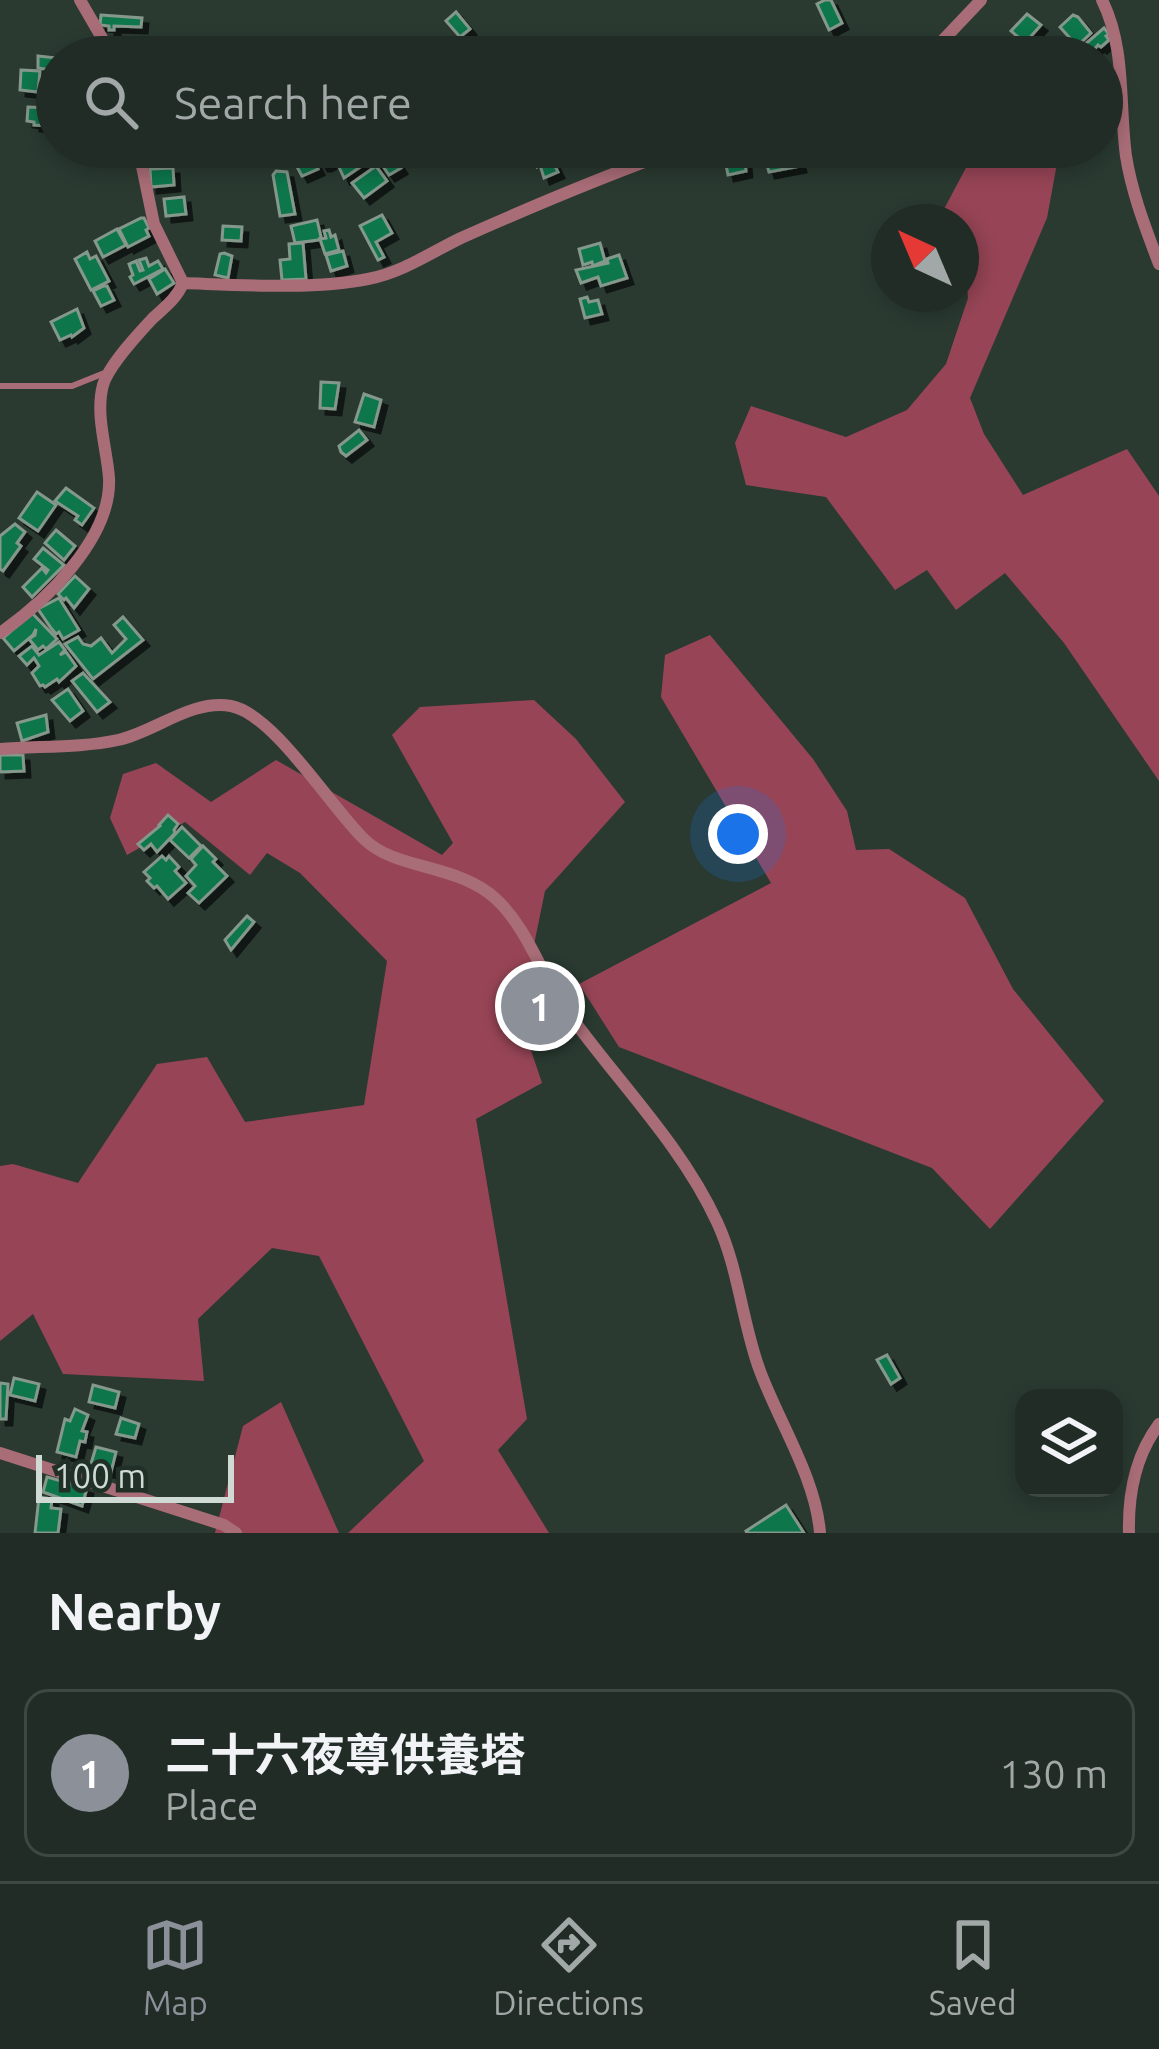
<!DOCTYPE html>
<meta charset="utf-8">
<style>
:root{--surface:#202c25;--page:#2d3832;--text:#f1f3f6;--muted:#a2a7a7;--line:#3d4842;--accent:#8c9099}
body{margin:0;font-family:Ubuntu,"Noto Sans JP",sans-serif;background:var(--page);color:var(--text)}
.controls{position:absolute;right:36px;bottom:36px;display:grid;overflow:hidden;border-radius:24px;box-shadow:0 6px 18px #0003}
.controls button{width:108px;height:108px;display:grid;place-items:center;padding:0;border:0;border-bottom:3px solid var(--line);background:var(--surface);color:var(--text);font:60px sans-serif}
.compass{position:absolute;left:871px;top:204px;width:108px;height:108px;border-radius:50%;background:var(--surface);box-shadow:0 6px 18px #0003;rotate:316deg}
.scale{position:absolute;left:36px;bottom:30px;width:198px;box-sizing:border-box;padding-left:12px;border:6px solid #d0dad4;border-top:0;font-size:33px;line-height:42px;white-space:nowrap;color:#d0dad4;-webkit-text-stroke:9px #203027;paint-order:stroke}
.you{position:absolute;left:738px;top:834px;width:42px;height:42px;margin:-30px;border:9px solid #fff;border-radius:50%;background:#1a73e8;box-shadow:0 0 0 18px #1a73e833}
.badge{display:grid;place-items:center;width:78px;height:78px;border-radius:50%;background:var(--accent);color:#fff;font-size:39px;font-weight:700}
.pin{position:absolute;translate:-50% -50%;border:6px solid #fff;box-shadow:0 3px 12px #0006}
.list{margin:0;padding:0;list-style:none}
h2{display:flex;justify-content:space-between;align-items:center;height:156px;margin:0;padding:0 48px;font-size:51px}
h2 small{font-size:39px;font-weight:400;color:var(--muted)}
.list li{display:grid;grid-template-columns:78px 1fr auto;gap:36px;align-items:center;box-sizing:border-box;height:168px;margin:0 24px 24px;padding:0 24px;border:3px solid var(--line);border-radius:24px}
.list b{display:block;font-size:45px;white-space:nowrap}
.list p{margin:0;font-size:39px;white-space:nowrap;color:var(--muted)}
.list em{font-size:39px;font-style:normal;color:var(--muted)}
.icon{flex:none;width:66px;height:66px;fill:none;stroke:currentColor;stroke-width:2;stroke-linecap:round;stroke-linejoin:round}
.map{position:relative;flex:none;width:1159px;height:1533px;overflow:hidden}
.search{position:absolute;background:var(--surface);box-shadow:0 6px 18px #0003;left:36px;right:36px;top:36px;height:132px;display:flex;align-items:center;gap:30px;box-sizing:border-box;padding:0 42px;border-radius:66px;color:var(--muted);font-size:45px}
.sheet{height:348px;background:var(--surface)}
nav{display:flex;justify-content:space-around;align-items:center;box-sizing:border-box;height:168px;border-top:3px solid var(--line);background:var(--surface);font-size:33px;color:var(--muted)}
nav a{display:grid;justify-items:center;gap:6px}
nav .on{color:var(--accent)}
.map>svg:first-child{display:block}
.forest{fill:#974556}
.building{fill:#0d764c;stroke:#85988c;stroke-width:3;filter:url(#shadow)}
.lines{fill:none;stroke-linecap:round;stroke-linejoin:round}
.lane{stroke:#a96d77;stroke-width:6}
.street{stroke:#a96d77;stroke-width:12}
</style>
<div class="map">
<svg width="1159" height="1533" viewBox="0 0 1159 1533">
<defs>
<filter id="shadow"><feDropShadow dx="6" dy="6" stdDeviation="0" flood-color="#0009"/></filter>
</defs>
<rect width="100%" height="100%" fill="#2a3a31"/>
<!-- forest -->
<g class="forest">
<polygon points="977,147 1060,147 1047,218 970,398 984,434 1023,495 1127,449 1159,496 1159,781 1064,643 1005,573 956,610 927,570 895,590 826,497 746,485 735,443 751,406 846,437 907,410 946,364 968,298 965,260 961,251 961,222 948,222 943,211"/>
<polygon points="710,635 813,759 847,811 856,850 889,849 965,898 1013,989 1104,1101 990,1229 932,1168 619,1047 579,984 771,883 661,697 665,655"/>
<polygon points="534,700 576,739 625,802 545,891 527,979 512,994 542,1083 476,1119 527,1419 498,1450 549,1533 348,1533 424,1461 319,1256 272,1248 198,1319 204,1381 63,1374 33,1314 0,1341 0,1166 13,1164 78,1183 157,1064 207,1057 245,1122 364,1105 387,961 300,873 267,853 250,875 185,822 127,855 110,818 123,774 156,763 211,802 276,760 442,855 453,843 392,735 420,707"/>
<polygon points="281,1402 339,1533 215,1533 243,1426"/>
</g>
<!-- building -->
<g class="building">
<polygon points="825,0 831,0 842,23 829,30 817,4"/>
<polygon points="456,12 470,29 460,37 446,21"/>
<polygon points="1027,14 1041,25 1025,43 1011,31"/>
<polygon points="101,15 142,18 141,27 114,26 114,30 109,30 109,26 100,25"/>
<polygon points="1073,15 1078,17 1091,33 1077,46 1060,27"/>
<polygon points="1104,28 1109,34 1106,36 1109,40 1101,47 1098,45 1088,57 1081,57 1076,52"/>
<polygon points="38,56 57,58 57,71 38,68"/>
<polygon points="21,70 40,71 38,92 20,90"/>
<polygon points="28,107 48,108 47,126 34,125 34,122 27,121"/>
<polygon points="329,147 338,147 343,155 326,165 322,165 316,155"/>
<polygon points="353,147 388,147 401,168 389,175 380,162 374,166 369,161 344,178 339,167 357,154"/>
<polygon points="740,147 741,152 744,152 746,171 728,175 723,150"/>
<polygon points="546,148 554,159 552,160 558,172 544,178 540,165 537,167 532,156"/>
<polygon points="796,152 800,166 769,172 765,158"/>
<polygon points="312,157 318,169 302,176 296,165"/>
<polygon points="376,166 387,181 364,198 352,183"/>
<polygon points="173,168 174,185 151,187 150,169"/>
<polygon points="276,171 287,172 295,214 280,216 273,175"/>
<polygon points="184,197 186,214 166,216 164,199"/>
<polygon points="382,215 392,233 376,242 384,257 378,260 360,226"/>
<polygon points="141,218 144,218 149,228 146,230 149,236 128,247 119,229"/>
<polygon points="317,220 321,237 318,240 295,243 291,226"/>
<polygon points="223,226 242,227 241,241 222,240"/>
<polygon points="117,229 126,245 103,257 95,241"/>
<polygon points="329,230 331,237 335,235 339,250 325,254 320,239 326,238 324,231"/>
<polygon points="303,243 306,279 282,280 280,260 290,259 289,244"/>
<polygon points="600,243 605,261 593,266 592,262 583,265 579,249"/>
<polygon points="343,251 347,266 331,271 326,255"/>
<polygon points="87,252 90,259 96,256 109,281 91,290 75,259"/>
<polygon points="224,253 232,256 228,278 215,275 220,254"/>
<polygon points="619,255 627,278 601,286 598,277 581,283 576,270 608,263 607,259"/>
<polygon points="146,258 149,266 158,261 163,269 134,284 130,277 133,275 129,264 136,261 140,271 143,270 139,260"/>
<polygon points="165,269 174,283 157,294 149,279"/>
<polygon points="104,286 107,286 114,300 101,306 93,291"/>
<polygon points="587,297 589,302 598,300 602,314 585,318 580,299"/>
<polygon points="77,309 84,328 72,337 71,335 60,340 51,322"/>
<polygon points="321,382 339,383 335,409 320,408"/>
<polygon points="364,394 381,400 374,427 355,422"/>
<polygon points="359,430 367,440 346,456 341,452 339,446"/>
<polygon points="66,488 94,508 82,525 75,520 78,516 55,501"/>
<polygon points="37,492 56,505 38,531 19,518"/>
<polygon points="15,524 25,532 17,543 21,546 3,571 0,569 0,536"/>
<polygon points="56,530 75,546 64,560 45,543"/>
<polygon points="43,548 64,565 32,597 23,587 42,568 46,573 48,570 34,559"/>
<polygon points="75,576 89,589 74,608 66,598 64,600 58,594"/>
<polygon points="59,598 79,630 63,639 59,632 56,634 51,628 38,609"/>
<polygon points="32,613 57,639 46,649 43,646 38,650 29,639 35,635 36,629 33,635 14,651 3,638"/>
<polygon points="123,617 143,640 93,679 65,644 78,637 83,644 91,646 101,638 112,653 126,639 114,625"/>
<polygon points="59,642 65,650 60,655 66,652 76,666 59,682 57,679 45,687 43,685 40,686 32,673 39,666 34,658 27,665 19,656 32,646 39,655"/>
<polygon points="83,673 110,702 97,712 72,681"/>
<polygon points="68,689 83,711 70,721 52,700"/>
<polygon points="46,715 48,732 22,741 17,723"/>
<polygon points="0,755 23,755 24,771 0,772"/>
<polygon points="168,815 178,824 174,830 175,833 157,852 151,844 144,850 138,844 160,826 159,825"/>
<polygon points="182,827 201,846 189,858 170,840"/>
<polygon points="203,846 216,859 213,862 227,876 199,903 188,893 195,886 186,876 196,865 191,859"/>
<polygon points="162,856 166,860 169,856 179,867 175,871 186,883 168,899 157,886 154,888 147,881 150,878 144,872"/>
<polygon points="247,916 254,922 231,950 225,940"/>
<polygon points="887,1355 900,1378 891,1384 877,1360"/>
<polygon points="14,1378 39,1384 35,1401 10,1395"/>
<polygon points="0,1383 8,1384 6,1419 0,1419"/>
<polygon points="93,1385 119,1392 115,1408 89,1402"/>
<polygon points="75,1409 88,1415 82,1431 87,1432 85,1442 80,1441 76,1457 57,1452 65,1419 70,1421"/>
<polygon points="121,1418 139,1424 135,1438 116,1434"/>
<polygon points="96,1447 116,1452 111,1472 90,1467"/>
<polygon points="47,1477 87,1488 82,1506 43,1492"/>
<polygon points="39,1497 52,1499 51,1508 61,1509 58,1533 35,1533"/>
<polygon points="786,1505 804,1533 747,1533 746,1531"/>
</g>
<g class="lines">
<!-- lane -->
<polyline class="lane" points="0,386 72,386 107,372"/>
<!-- street -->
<g class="street">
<polyline points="80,0 113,57"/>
<path d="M1102,0C1126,48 1119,104 1126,156C1132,194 1146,229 1159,264"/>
<polyline points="927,57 981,0"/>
<polyline points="138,147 154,224 183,283"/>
<path d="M183,283C240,285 313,290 368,279C403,272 430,253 461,238C535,205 609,174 685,147"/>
<path d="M0,633C45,602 112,538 109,478C107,449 95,415 103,385C109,365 138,334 153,318C165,307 177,298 183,283"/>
<path d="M0,749C38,746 81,748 118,740C155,732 191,699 231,706C274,714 332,809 365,840C396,870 459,864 496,899C528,929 540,972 564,1007C614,1078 680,1142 717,1222C739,1269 742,1323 760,1371C779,1422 816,1479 820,1533"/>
<polyline points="0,1453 224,1525 236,1533"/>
<path d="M1129,1533C1128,1494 1135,1456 1159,1424"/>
</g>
</g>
</svg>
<div class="controls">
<button><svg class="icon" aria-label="layers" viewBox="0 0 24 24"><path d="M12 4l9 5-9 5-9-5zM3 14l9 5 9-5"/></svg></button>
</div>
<svg class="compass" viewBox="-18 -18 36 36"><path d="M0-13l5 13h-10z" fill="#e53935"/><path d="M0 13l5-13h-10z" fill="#a2a7a7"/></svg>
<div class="scale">100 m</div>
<div class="you"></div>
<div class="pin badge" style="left:540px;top:1006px">1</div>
<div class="search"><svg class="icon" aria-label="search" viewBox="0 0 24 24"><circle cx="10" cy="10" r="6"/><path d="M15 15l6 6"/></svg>Search here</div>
</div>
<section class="sheet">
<h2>Nearby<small></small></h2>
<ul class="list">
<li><span class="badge">1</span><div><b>二十六夜尊供養塔</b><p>Place</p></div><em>130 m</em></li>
</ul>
</section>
<nav>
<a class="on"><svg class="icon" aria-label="map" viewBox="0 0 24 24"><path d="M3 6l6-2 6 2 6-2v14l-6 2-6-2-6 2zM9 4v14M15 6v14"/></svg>Map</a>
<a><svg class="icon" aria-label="directions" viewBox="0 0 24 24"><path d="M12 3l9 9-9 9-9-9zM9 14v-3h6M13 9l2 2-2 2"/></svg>Directions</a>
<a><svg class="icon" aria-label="saved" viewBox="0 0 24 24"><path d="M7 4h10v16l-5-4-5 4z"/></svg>Saved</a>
</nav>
